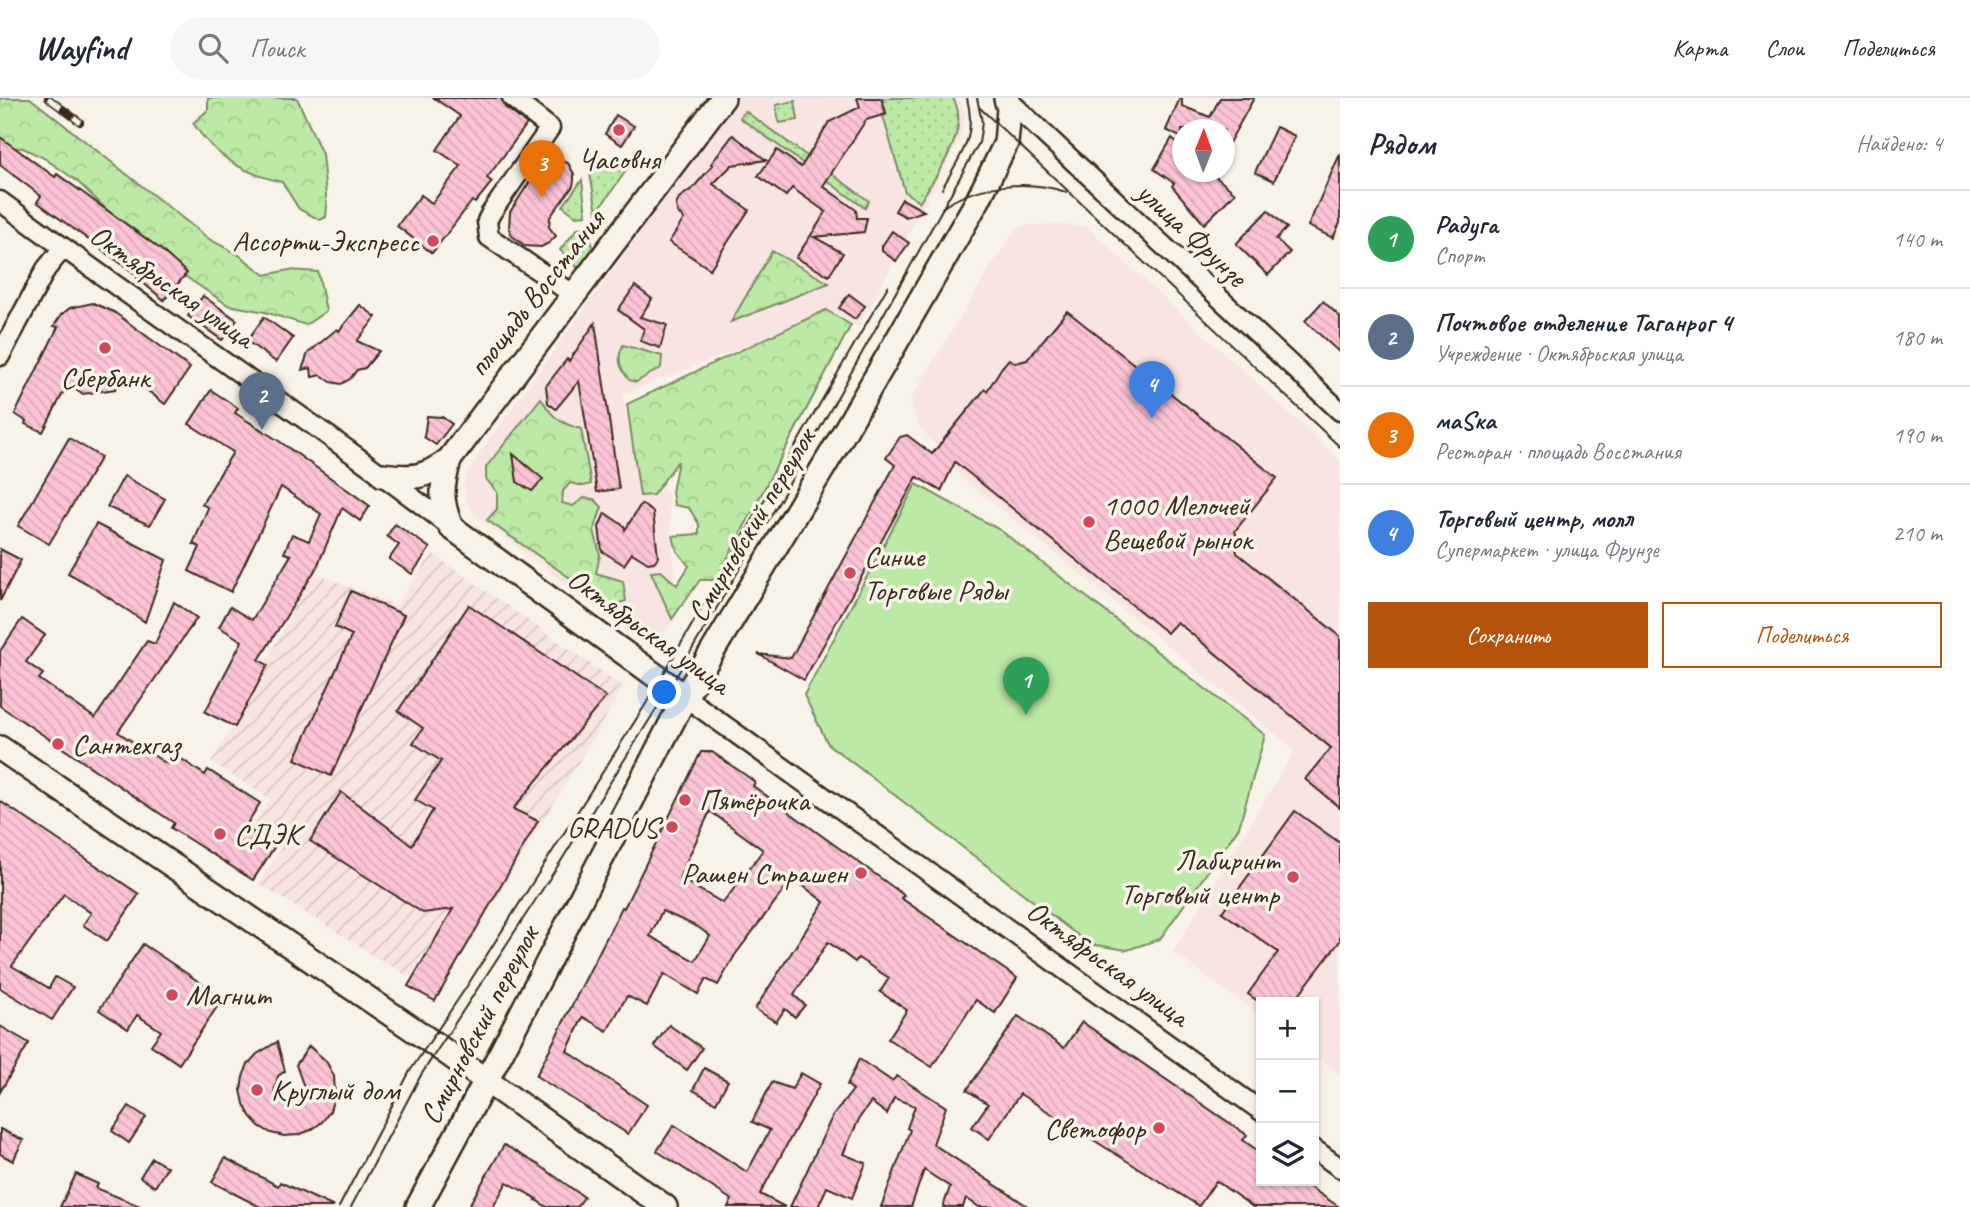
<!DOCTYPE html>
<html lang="ru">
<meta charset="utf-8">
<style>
:root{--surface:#fff;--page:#f6f6f7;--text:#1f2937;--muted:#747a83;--line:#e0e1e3;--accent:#b45309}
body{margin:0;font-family:Caveat,sans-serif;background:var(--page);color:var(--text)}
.controls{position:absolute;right:21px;bottom:21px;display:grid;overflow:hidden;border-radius:0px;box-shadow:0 2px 5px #0004}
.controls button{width:63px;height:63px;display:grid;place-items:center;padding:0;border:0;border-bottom:2px solid var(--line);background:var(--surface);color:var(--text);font:35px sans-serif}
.compass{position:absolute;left:1172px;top:21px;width:63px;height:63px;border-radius:50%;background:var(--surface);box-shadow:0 2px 5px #0004;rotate:1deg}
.you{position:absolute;left:665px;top:595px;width:24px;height:24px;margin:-18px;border:5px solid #fff;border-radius:50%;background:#1a73e8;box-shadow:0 0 0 10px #1a73e833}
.badge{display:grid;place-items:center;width:46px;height:46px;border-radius:50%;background:var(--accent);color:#fff;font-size:23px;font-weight:700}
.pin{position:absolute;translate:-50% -58px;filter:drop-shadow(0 2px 4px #0008)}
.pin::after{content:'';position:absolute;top:37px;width:24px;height:21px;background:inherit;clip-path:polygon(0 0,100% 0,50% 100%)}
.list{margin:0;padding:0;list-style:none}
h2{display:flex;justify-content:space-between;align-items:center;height:91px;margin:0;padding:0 28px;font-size:30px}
h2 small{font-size:23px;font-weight:400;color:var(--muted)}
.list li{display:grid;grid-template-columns:46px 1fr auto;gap:21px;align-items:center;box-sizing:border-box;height:98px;padding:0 28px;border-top:2px solid var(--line)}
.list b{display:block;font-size:26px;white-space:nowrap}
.list p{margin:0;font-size:23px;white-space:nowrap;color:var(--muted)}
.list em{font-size:23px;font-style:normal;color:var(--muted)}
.actions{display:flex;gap:14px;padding:21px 28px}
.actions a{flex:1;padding:16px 0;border:2px solid var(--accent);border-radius:0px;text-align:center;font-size:24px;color:var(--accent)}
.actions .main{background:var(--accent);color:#fff}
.icon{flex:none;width:38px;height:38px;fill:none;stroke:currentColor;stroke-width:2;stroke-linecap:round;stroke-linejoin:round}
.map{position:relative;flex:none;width:1340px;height:1109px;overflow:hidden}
header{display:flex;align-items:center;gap:42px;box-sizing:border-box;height:98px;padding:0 35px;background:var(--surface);border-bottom:2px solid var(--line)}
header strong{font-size:33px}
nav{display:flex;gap:38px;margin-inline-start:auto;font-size:24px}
.search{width:490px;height:63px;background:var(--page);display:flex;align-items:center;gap:18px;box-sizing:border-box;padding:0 24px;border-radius:38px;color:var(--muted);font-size:26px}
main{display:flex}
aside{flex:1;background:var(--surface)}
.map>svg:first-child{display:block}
.built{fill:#f8e5e3}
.industrial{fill:url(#industrial-furrows)}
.grass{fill:url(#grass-dots);stroke:#7c8a62;stroke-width:2}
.forest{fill:url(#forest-crowns);stroke:#7c8a62;stroke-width:2}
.park{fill:#bce9a6;stroke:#7c8a62;stroke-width:2}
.building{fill:url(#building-back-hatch);stroke:#3b2a1e;stroke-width:2;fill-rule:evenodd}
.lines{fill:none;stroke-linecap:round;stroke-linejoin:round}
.minor-casing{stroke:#3b2a1e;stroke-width:23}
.major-casing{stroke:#3b2a1e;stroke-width:28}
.minor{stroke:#f7f3e8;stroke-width:18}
.major{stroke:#f7f3e8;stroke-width:23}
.tram{stroke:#3b2a1e;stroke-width:2}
.rail-casing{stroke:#3b2a1e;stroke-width:8}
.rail{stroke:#f7f3e8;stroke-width:5;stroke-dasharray:16;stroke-linecap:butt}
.poi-dot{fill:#d1495b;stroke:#f7f3e8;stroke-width:2.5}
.labels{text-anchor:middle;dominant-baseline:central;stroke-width:7;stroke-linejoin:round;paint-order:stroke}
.poi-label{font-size:30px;fill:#3b2a1e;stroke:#f7f3e8;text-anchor:start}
.street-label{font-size:30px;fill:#3b2a1e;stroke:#f7f3e8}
</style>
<header>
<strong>Wayfind</strong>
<div class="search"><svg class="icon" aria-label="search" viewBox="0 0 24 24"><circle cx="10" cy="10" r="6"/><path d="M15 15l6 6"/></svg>Поиск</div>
<nav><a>Карта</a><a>Слои</a><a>Поделиться</a></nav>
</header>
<main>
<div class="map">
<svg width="1340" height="1109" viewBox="0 0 1340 1109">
<defs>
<pattern id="industrial-furrows" width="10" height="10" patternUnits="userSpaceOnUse" patternTransform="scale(1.75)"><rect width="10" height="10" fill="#f8e5e3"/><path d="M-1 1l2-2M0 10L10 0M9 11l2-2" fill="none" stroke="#d6c5c2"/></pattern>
<pattern id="grass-dots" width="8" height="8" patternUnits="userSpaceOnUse" patternTransform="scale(1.75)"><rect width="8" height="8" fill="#bce9a6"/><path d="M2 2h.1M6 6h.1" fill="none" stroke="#a2c88e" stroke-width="1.8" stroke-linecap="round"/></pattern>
<pattern id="forest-crowns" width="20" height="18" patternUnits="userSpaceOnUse" patternTransform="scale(1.75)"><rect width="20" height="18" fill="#bce9a6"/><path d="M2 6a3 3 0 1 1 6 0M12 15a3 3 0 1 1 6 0" fill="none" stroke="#a2c88e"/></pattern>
<pattern id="building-back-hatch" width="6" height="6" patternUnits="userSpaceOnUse" patternTransform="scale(1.75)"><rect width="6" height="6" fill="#fcc3d6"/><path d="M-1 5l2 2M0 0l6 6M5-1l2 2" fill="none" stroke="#d9a8b7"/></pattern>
</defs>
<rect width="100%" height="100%" fill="#f7f3e8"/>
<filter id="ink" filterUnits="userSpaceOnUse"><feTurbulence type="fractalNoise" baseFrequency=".0143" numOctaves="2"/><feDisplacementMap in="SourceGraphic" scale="14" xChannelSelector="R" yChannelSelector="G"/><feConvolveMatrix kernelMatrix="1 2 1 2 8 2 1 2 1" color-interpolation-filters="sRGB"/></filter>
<g filter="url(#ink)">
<!-- built -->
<g class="built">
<polygon points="738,0 959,0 966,16 959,43 859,229 833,214 623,296 639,372 668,396 678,513 659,545 646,548 474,416 466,402 464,386 468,374 481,353"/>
<polygon points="1056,126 1087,129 1340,362 1340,976 1314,957 1314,904 1261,904 1261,918 1173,854 1295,652 959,377 918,326 910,302 1000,154 1016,131 1026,127"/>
</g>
<!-- industrial -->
<polygon class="industrial" points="433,456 624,589 438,897 259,786 282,749 252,730 270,701 211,664 238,619 312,474 396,507"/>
<!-- grass -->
<g class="grass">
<path d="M882,0H953C972,33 936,76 920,104L905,94L883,18L887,16Z"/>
<polygon points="795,3 798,22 779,25 776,7"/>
<polygon points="745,13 869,103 865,110 740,20"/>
<polygon points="586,54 630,67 597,114"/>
<polygon points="582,82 586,117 576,118 563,108"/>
<polygon points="589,129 593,154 579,171 560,152 578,130"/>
</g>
<!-- forest -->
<g class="forest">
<polygon points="0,0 30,0 209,141 239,157 265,177 289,172 318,174 326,213 306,227 265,214 228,207 174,171 148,142 106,111 77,83 44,60 23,50 0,49"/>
<path d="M208,0H297L322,56L327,108L326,119L320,122L299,111L282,84C243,75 215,59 193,25L208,12Z"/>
<polygon points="772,153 829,185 731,224"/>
<polygon points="826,212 851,227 716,482 700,482 672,521 651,474 661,473 677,487 689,468 677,453 673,438 699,436 699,426 689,410 674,407 672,394 678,363 653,397 640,398 627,306"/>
<path d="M623,247L662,258L661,270L636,284L629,282C620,269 616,262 623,247Z"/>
<path d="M541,300C552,319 559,325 581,331L591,386L584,388L570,385L563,393L562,405L573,408L584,400L594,401L602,409L594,432L600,457L596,475L623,483L626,503L610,508L487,422L497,411V394L486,381V369Z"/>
</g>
<!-- park -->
<polygon class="park" points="916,386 1000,432 1265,637 1239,729 1160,841 1127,852 1089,846 828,646 804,597"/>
<!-- building -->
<g class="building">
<polygon points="434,0 501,0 505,9 527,26 487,80 492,84 475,105 472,103 432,155 397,128 421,97 432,105 461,68 437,52 460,18"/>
<polygon points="857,0 881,0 886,16 866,22 823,88 856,112 857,120 867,120 864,134 814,139 843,155 829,178 796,160 826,114 792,90 786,98 758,78 777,52 801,69 829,24 860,9"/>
<polygon points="1180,0 1182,0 1182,8 1210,19 1220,0 1254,0 1224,54 1224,32 1182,32 1182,40 1166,32"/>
<polygon points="616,17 634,28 622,47 605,36"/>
<polygon points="1276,29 1295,38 1274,83 1255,74"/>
<polygon points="733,37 766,62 732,67 713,86 749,112 710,171 669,144 684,121 678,115 676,108 679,100 693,90 713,67 711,66"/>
<polygon points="0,39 55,79 57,76 159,150 187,175 164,202 137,180 138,178 37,104 41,98 0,67"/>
<polygon points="1172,40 1182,49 1182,74 1210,74 1235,95 1204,126 1172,88 1174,85 1154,71"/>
<polygon points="1340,56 1340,125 1333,140 1308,128"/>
<polygon points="556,61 568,65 574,76 574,82 573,88 550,119 549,129 556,138 549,145 541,149 525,148 512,138 509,130 510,114 539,69 544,65"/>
<polygon points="902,101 924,113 906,119 895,113"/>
<polygon points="1268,112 1287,130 1276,141 1290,154 1268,177 1236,146"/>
<polygon points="892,133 909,145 896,163 882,153 882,148"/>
<polygon points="635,188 652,201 640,219 667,227 660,250 640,243 644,231 618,212"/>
<polygon points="849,196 865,208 855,221 839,210"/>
<polygon points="203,198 237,222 222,242 188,218"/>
<polygon points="1323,203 1340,219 1340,255 1305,223"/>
<polygon points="93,205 114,214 190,270 165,306 126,276 115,291 83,296 68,285 43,334 25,326 26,323 15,316 58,229 54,228 61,217 70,210"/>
<polygon points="360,207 376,219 357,243 379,253 365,270 357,272 350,281 341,286 331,284 321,277 312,279 311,270 302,272 308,255 337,231 339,233"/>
<polygon points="1067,213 1277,380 1235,433 1237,439 1235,444 1237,455 1340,538 1340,710 1305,681 1331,650 1177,524 1167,535 955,364 941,393 917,379 804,582 758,556 791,560 895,367 886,360 900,339 907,337 932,356 985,291 987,293 1002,269 1009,261 1015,265 1027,262"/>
<polygon points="264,219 293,240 276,264 247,243"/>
<polygon points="595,225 619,391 597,394 579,283 556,311 548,305 546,288 567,261 569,263"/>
<polygon points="211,292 238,310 235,315 279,343 370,408 360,423 342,410 317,469 259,562 268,567 235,629 205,614 242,543 219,529 230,509 252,522 291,457 284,455 292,436 309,443 321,416 281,389 231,494 189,473 200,449 193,446 208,410 202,406 233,354 189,326"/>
<polygon points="427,318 442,319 452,326 436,347 424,339"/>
<polygon points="69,340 101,359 49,446 18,428"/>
<polygon points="513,356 543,381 532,393 517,384"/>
<polygon points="124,378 165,401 150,427 107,409"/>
<polygon points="641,406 653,414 658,459 654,464 648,465 632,455 624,467 602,453 599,429 605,415 624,428 625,432"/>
<polygon points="96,426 166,462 145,524 88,486 68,475"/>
<polygon points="395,426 430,450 412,476 389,461 399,447 387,438"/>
<polygon points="0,451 21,462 0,503"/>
<polygon points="351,493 404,517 331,678 295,661 352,537 335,529"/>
<polygon points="174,504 197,520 118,634 167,666 174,656 205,677 208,672 260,705 245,729 275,748 253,782 171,730 174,725 0,608 0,553 22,521 45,537 26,564 43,576 39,581 95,620 147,543 155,546"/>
<polygon points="469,507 606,599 513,711 538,723 435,903 408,888 453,811 423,815 310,743 341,694 412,747 433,712 415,702 441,663 413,645 423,630 398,613"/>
<path d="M701,654H712L744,676L755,684L753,688L904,797L901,800L1017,880L995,915L976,902L932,969L888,941L907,912L880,894L889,880L858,860L855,864L828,844L794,897L805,907L795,919L785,911L776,924L755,911L824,804L793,780L735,857L718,887L706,881L698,896L664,876L647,908L627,898L607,933L583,919L567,953L647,1007L628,1036L536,978L622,809L624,810ZM710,713L763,752L723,805L679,780ZM662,813L698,829L710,838L695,863L650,838Z"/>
<polygon points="0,703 139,796 107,843 83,827 91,815 64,796 12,868 49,890 55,879 73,889 52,922 0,890"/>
<polygon points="1295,713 1340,745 1340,843 1293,904 1259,904 1248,896 1278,854 1222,814"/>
<polygon points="143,846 223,900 179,966 151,947 161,933 137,917 128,931 99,912"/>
<polygon points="1018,918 1064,950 1082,924 1247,1037 1243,1042 1261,1055 1261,1083 1301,1083 1339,1109 1253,1109 1216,1083 1199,1108 1020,996 989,1041 972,1029 988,1006 967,992"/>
<polygon points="669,927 702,950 687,972 654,948"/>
<polygon points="0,928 29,945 0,994"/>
<polygon points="277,944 285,973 278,978 274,994 285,1007 295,1005 305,992 296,967 309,948 326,963 334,978 335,995 330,1013 322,1024 311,1032 298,1037 284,1038 271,1035 259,1028 250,1018 244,1006 241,992 243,979 248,966 257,956"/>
<polygon points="859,961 892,983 897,978 946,1009 933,1046 1029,1109 979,1109 966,1100 963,1109 943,1109 950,1089 924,1072 911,1109 881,1109 910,1032 907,1030 915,1008 894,1000 887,1016 871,1004 860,1019 843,1056 866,1065 852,1100 827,1089 818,1109 790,1109 832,1019 853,992 847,987"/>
<polygon points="704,970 728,983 716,1005 693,992"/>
<polygon points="801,975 820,986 760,1096 785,1109 728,1109 732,1102 657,1053 674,1027 747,1074 770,1032 752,1024 772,984 792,991"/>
<polygon points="129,1008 146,1019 129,1045 112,1033"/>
<polygon points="0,1031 23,1042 13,1063 0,1056"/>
<polygon points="504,1047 539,1067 584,1099 577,1109 547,1109 536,1102 537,1101 507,1084 493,1109 468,1109"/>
<polygon points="152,1060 167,1069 155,1089 140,1079"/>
<polygon points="225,1060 278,1088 280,1084 334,1109 260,1109 212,1084"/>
<polygon points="76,1076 98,1086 96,1090 142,1109 60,1109"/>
</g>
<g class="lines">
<!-- minor casing -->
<g class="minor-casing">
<g id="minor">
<polyline points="512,0 550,30 491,115 487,123 489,139 574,197"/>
<polyline points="1006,0 1340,313"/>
<path d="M0,103C148,214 304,316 451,429"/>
<polyline points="0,258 46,171 63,150"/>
<polyline points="685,599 1261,1013"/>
<polyline points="1314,1051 1340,1070"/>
</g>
</g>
<!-- major casing -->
<g class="major-casing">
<g id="major">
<path d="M449,362C441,391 440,402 451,429L685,599"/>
<path d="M383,377C412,381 425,380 449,362L723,0"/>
<polyline points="0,650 423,938 665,1109"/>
<polyline points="418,1109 502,953 685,599 838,345 978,102 1006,45 1009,11 1006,0"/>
</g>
</g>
<!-- minor -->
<use href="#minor" class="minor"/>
<!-- major -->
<use href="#major" class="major"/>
<!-- tram -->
<g class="tram">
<polyline points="980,10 1340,349"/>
<path d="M942,91C961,55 977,41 967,0"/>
<path d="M942,110C976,86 1027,81 1066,94"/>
<polyline points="339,1109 410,973 467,888 649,601 888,188"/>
<polyline points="351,1109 421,977 561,763 670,589 779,404 979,45 982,24 977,0"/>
</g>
<!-- rail casing -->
<g class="rail-casing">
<polyline id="rail" points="48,0 80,24"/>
</g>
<!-- rail -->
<use href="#rail" class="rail"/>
</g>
</g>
<!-- markers -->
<g class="poi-dot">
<circle cx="619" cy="32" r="7"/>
<circle cx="433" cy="143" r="7"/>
<circle cx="105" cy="250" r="7"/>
<circle cx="1089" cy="424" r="7"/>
<circle cx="850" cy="475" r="7"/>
<circle cx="58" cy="646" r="7"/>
<circle cx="685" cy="702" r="7"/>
<circle cx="672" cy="729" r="7"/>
<circle cx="220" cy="736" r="7"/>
<circle cx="861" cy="775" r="7"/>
<circle cx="1293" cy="779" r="7"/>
<circle cx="172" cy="897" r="7"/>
<circle cx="257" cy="992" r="7"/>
<circle cx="1159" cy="1030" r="7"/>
</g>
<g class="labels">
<!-- poi labels -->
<g class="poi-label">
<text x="619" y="61" text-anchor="middle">Часовня</text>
<text x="419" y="143" text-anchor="end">Ассорти-Экспресс</text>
<text x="105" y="279" text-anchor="middle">Сбербанк</text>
<text x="1103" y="407">1000 Мелочей<tspan x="1103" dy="34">Вещевой рынок</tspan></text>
<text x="864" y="458">Синие<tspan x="864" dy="34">Торговые Ряды</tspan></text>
<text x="72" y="646">Сантехгаз</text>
<text x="699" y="702">Пятёрочка</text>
<text x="658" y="729" text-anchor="end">GRADUS</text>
<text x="234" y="736">СДЭК</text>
<text x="1279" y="762" text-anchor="end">Лабиринт<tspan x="1279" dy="34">Торговый центр</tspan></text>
<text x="847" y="775" text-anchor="end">Рашен Страшен</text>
<text x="186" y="897">Магнит</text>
<text x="271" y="992">Круглый дом</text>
<text x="1145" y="1030" text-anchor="end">Светофор</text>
</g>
<!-- street labels -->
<g class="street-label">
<text transform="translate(1192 136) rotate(43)">улица Фрунзе</text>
<text transform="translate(172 188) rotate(35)">Октябрьская улица</text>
<text transform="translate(536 195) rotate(-52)">площадь Восстания</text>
<text transform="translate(751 427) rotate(-59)">Смирновский переулок</text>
<text transform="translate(649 533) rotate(36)">Октябрьская улица</text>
<text transform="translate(1108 865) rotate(36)">Октябрьская улица</text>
<text transform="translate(479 927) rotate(-62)">Смирновский переулок</text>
</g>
</g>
</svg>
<div class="controls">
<button>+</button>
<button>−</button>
<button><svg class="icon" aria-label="layers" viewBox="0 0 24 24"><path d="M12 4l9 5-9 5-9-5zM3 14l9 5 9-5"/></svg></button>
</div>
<svg class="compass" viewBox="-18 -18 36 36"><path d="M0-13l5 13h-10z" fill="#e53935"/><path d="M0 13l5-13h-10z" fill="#747a83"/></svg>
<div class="you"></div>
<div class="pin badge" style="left:1026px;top:617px;background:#2e9e5b">1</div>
<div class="pin badge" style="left:262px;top:332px;background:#5c6f8a">2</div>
<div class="pin badge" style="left:542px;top:100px;background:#e8710a">3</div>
<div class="pin badge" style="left:1152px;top:321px;background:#3f7fe0">4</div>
</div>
<aside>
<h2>Рядом<small>Найдено: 4</small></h2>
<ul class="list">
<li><span class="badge" style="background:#2e9e5b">1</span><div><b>Радуга</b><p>Спорт</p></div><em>140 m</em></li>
<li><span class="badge" style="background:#5c6f8a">2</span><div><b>Почтовое отделение Таганрог 4</b><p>Учреждение · Октябрьская улица</p></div><em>180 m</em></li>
<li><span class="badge" style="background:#e8710a">3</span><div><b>маSка</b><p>Ресторан · площадь Восстания</p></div><em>190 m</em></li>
<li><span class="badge" style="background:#3f7fe0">4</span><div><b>Торговый центр, молл</b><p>Супермаркет · улица Фрунзе</p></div><em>210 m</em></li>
</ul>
<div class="actions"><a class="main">Сохранить</a><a>Поделиться</a></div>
</aside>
</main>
